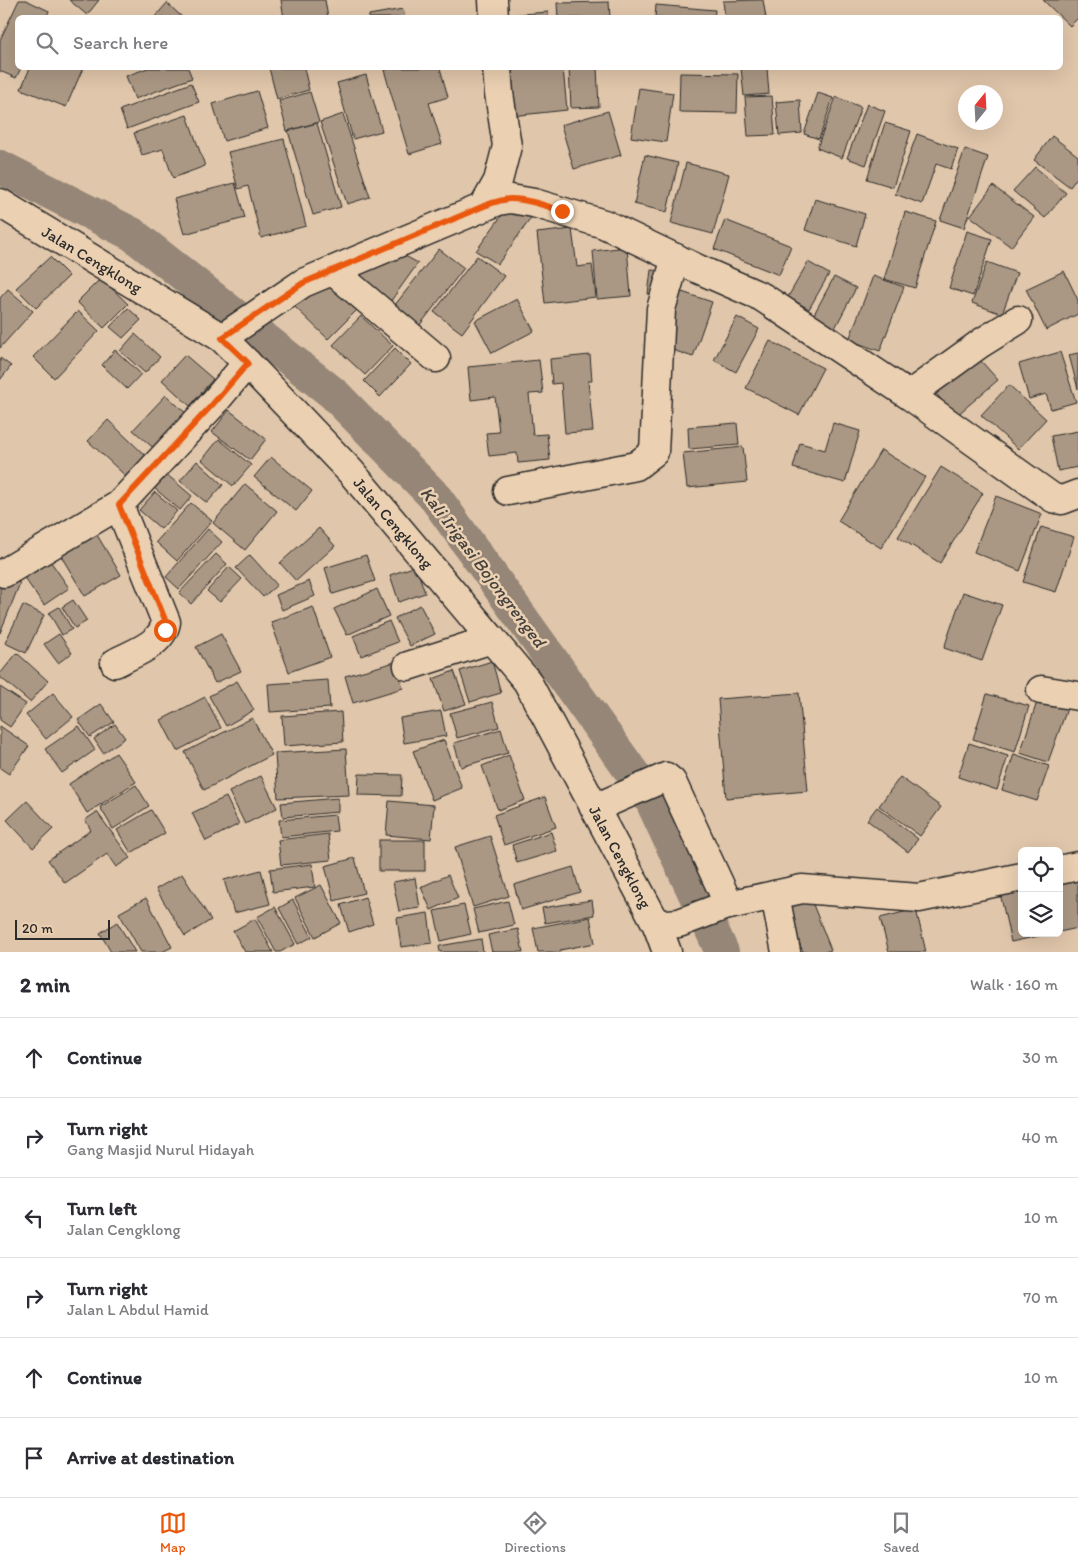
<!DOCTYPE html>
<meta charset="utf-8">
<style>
:root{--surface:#fff;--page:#f7f7f7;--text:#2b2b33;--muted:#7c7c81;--line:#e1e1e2;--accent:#ea580c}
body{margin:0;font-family:Itim,sans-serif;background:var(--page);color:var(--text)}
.controls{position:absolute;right:15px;bottom:15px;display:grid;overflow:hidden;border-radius:8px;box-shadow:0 5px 20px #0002}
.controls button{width:45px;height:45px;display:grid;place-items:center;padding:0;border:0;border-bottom:1px solid var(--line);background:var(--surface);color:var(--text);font:25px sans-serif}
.compass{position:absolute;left:958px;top:85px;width:45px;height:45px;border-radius:50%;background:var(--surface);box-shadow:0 5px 20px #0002;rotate:18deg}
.scale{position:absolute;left:15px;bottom:12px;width:95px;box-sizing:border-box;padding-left:5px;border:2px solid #2b2b2b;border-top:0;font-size:14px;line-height:18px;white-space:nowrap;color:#2b2b2b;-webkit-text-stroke:4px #ebd0b2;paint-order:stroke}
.stop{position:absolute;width:15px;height:15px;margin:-11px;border:4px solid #ea580c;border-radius:50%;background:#fff}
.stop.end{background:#ea580c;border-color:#fff;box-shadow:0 1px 5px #0008}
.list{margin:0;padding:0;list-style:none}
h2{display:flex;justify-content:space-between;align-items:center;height:65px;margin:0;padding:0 20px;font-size:21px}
h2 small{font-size:16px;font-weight:400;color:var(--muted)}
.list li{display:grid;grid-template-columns:32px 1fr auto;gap:15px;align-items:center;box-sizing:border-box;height:80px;padding:0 20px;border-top:1px solid var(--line)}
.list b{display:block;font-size:19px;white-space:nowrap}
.list p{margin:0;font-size:16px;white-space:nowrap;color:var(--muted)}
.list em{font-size:16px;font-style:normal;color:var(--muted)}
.icon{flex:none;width:28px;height:28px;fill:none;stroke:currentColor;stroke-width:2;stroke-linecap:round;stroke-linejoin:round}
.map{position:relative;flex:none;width:1078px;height:952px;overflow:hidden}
.search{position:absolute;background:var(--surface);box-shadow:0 5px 20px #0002;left:15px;right:15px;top:15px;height:55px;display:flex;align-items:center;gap:12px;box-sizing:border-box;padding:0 18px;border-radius:8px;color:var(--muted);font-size:19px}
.sheet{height:545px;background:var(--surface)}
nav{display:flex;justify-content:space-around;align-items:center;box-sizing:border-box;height:70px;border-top:1px solid var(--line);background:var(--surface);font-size:14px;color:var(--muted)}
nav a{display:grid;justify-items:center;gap:2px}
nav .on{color:var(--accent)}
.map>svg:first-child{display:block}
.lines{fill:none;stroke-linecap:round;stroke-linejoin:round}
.canal{stroke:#958677;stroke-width:34}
.building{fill:#ab9884;stroke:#2b2b2b}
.minor-casing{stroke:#2b2b2b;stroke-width:31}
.major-casing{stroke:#2b2b2b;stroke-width:31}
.minor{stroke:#ebd0b2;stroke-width:28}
.major{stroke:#ebd0b2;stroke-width:28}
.route{stroke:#ea580c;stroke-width:6}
.labels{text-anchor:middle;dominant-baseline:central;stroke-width:5;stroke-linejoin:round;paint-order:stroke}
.street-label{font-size:16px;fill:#2b2b2b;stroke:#ebd0b2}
.water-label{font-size:18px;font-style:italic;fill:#46423e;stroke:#ebd0b2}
</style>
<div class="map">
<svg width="1078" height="952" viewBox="0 0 1078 952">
<rect width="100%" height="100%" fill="#e0c6aa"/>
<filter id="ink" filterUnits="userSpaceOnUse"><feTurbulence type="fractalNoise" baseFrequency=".02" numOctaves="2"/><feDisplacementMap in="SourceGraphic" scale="10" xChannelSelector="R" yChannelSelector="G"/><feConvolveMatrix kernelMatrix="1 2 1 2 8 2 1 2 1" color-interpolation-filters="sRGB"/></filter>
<g filter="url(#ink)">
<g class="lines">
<!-- canal -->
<polyline class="canal" points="0,167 132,234 334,394 435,497 651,799 722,952"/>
</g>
<!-- building -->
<g class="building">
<polygon points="19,0 26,0 49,11 46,18 18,18 18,68 21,68 16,78 0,71 0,40"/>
<polygon points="69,0 99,0 87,15"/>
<polygon points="281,0 325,0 328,18 284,18"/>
<polygon points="763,0 766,18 725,18 723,1"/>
<polygon points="1043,0 1078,0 1078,18 1070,26"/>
<polygon points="609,2 610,18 558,18 557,3"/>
<polygon points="167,3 183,18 154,18"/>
<polygon points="656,5 715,10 714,18 655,18"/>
<polygon points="403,9 405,18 369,18 369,15"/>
<polygon points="548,12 548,18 510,18 509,15"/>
<polygon points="30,68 83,68 66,107 21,89"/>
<polygon points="148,68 188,68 192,78 135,99 126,76"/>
<polygon points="269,68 304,68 309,90 277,99"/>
<polygon points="392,68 440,68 448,97 429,103 442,144 409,154 384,70"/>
<polygon points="510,68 563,68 567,110 511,116"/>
<polygon points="569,68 597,68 599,107 571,108"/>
<polygon points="741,68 767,68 769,94 744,96"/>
<polygon points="680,73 738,74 737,113 679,112"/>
<polygon points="366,75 382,131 353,139 337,83"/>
<polygon points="191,83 199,102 127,129 120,110"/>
<polygon points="639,88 673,93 666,142 631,137"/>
<polygon points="257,91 268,128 224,141 213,104"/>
<polygon points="310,92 319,122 287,131 279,101"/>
<polygon points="818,93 833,98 819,139 804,134"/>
<polygon points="772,96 775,135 748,136 745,97"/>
<polygon points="836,97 861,107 842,158 817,148"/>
<polygon points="800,100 802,133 779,135 776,102"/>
<polygon points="867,104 885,111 866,165 847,158"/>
<polygon points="608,111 621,155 574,169 561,125"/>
<polygon points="343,114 370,197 347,204 320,122"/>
<polygon points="187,115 205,166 173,178 163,149 142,155 134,133"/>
<polygon points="317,123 341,207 313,215 288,131"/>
<polygon points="885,123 911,131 893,187 867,179"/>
<polygon points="917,134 958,149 951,169 936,164 922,204 895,194"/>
<polygon points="1052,136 1078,156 1078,176 1070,187 1034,160"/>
<polygon points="284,139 306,226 261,238 248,186 238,189 228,152"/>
<polygon points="965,149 988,157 964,228 940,220"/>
<polygon points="645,155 678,163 667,212 634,204"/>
<polygon points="686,163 729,174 713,234 671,223"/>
<polygon points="1035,167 1066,193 1045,218 1013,191"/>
<polygon points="235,183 245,218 184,234 174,199"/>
<polygon points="993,186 1034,217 1011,247 970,216"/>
<polygon points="815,199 865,214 856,246 805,230"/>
<polygon points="510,204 531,218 498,264 476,251"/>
<polygon points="905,212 936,221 915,288 884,279"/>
<polygon points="725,220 791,246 779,275 714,249"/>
<polygon points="572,229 577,267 592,265 596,297 545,303 537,233"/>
<polygon points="967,231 992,239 973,296 949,288"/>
<polygon points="627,247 631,296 597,299 593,251"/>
<polygon points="439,249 464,268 416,330 391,310"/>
<polygon points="396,251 418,263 388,305 352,279 365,261 375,269"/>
<polygon points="477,256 504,276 462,333 434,312"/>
<polygon points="50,257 69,276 36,308 16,288"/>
<polygon points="808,262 829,274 809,309 788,297"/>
<polygon points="987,262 1017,273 1002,314 972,303"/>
<polygon points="651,270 666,271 663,295 648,294"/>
<polygon points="1064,271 1078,300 1078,314 1046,330 1026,289"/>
<polygon points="873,276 904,287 880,351 849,340"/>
<polygon points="330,277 361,306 328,339 294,306"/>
<polygon points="834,277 856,288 835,328 813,316"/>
<polygon points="101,278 128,304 104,328 77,302"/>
<polygon points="8,289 33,311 0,348 0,298"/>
<polygon points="679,291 712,302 693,357 661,346"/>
<polygon points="517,299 534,331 492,353 475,321"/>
<polygon points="128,308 141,320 123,338 110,327"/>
<polygon points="78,311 99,331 54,378 33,357"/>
<polygon points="361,316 393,346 365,375 333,345"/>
<polygon points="737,317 759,329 736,372 714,360"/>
<polygon points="135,334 160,357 145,373 120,351"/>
<polygon points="770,341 823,368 799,415 746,388"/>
<polygon points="395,348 411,364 380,397 364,381"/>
<polygon points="115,350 141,374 127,389 102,365"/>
<polygon points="972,351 998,380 956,416 930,387"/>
<polygon points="1060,352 1076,402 1051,409 1046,394 1029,399 1019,364"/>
<polygon points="1078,353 1078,389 1069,355"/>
<polygon points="185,355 213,379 190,406 162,380"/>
<polygon points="590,355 592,381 588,381 593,431 565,433 561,383 552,384 550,359"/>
<polygon points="0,358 11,366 0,380"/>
<polygon points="539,360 543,393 529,394 533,435 547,434 550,460 518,463 517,453 489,456 486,433 499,432 495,397 471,400 468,367"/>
<polygon points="1009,385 1046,419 1018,449 981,415"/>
<polygon points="166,395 189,416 157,451 133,430"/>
<polygon points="229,410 266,439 250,460 212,432"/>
<polygon points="108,420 150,460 131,481 88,441"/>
<polygon points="737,423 739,445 689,449 688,427"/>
<polygon points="833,423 860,431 845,483 793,468 800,443 825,450"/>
<polygon points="1078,431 1078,467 1058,471 1051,436"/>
<polygon points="219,439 251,465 233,486 202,460"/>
<polygon points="743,447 747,482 687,488 683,453"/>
<polygon points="881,450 925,477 881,548 838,521"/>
<polygon points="271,457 312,491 296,511 254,477"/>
<polygon points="197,461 223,485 207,503 180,481"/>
<polygon points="941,467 983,493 940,563 898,537"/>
<polygon points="165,473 192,496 180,510 153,487"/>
<polygon points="245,484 277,511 245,550 213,523"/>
<polygon points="155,492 177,511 161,529 139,510"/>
<polygon points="996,496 1042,514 1020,571 974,552"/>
<polygon points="191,503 212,521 177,561 156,542"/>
<polygon points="1041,527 1074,537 1056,592 1023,582"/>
<polygon points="319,528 335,546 296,581 280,563"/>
<polygon points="208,529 222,542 179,589 166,577"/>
<polygon points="94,530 121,575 85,596 58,551"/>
<polygon points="216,554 227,564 191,604 179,593"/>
<polygon points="46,555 69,588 44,605 20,572"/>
<polygon points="250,555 277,585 263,597 236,568"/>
<polygon points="366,555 375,581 333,594 325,568"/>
<polygon points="416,566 425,593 399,602 390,575"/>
<polygon points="229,567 242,579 220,602 207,591"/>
<polygon points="0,575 20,583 0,633"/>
<polygon points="309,581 315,596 282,610 276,595"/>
<polygon points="377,589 389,616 347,635 334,609"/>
<polygon points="963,592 1002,605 982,661 944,648"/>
<polygon points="73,600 87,621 75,628 62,607"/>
<polygon points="23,605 44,615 26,653 5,643"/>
<polygon points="420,605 435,634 410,646 395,618"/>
<polygon points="59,607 72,629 62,635 49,613"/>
<polygon points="313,607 330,657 289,672 271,622"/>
<polygon points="389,621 398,642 361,656 353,636"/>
<polygon points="59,634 72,653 58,663 44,644"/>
<polygon points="221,634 241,671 215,683 196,647"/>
<polygon points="17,653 48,681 30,702 0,677 0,674"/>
<polygon points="492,661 501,693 470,702 460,671"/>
<polygon points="395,662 403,688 353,703 345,676"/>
<polygon points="454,671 466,704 444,711 433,679"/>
<polygon points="328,680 330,708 270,712 268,684"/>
<polygon points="237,681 254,710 226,726 209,696"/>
<polygon points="0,687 26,704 10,727 0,720"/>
<polygon points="53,693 73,717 46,739 26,715"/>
<polygon points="799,693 808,791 726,798 718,699"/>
<polygon points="1040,693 1069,703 1048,762 1020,753"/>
<polygon points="987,694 1029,706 1015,752 973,739"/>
<polygon points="205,697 221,728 177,751 161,720"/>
<polygon points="492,702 499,727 457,738 450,713"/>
<polygon points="101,704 114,722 90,737 78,720"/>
<polygon points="441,711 446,736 404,743 400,718"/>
<polygon points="341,712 343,742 284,746 282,716"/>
<polygon points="252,718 272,755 204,790 185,752"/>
<polygon points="115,724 125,738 103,753 94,739"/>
<polygon points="0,726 29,746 9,774 0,768"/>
<polygon points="79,726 95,750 62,773 45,749"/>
<polygon points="501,729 508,753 461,767 454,743"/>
<polygon points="444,740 462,788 432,800 413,751"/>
<polygon points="969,743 1008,756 997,790 958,777"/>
<polygon points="346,749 349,795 278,798 275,753"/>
<polygon points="116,753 136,782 87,813 69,784"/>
<polygon points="1014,754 1049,766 1037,801 1002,790"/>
<polygon points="509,755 525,800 498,810 482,766"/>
<polygon points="359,774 402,775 401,796 358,795"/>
<polygon points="261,776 277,808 245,824 229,792"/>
<polygon points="900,777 941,807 920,836 879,806"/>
<polygon points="136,785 149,806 113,829 100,807"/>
<polygon points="226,797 239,824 206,841 192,813"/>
<polygon points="545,797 556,827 504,845 494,815"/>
<polygon points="338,798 338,812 283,817 281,803"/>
<polygon points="27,801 53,829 33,848 7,820"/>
<polygon points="389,801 434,805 431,839 386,835"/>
<polygon points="877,807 918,839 908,852 867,820"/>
<polygon points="151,810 165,833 131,853 117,830"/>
<polygon points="97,812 130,858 116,867 107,854 65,883 48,860 91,830 85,820"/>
<polygon points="335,815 337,831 281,837 279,820"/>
<polygon points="551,832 557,851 517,863 512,845"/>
<polygon points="328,834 331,860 281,865 278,840"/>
<polygon points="490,836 509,896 473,907 455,847"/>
<rect x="379" y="840" width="46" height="31"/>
<polygon points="355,858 364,893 334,901 325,866"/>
<polygon points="312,864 315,887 273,892 270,869"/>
<polygon points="573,867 580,892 521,910 514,885"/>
<polygon points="261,870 270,904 234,913 224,880"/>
<polygon points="182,874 211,920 185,936 156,889"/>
<polygon points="448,875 458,898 431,910 421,887"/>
<polygon points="1078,876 1078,928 1059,932 1059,880"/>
<polygon points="415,878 420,908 399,911 393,882"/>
<polygon points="321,885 341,923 315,937 295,898"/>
<polygon points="1022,889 1022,933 1053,933 1011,942 1000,893"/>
<polygon points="365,897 373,924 349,932 341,905"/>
<polygon points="810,897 831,950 824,952 803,952 785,906"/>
<polygon points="146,898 172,947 162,952 141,952 119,913"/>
<polygon points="293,900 312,937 298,944 279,908"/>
<polygon points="592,900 594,915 545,923 542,908"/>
<polygon points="508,901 514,925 479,933 473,909"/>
<polygon points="464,905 471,934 441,941 434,911"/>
<polygon points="275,907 295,944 280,952 276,952 257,917"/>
<polygon points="916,909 926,952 889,952 880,918"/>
<polygon points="428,913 432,943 401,947 397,918"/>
<polygon points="590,917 595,943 560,950 560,952 538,952 533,928"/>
<polygon points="255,919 273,952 245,952 233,931"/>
<polygon points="117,922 135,952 111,952 100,933"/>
<polygon points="518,929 523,952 492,952 488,935"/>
<polygon points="481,939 483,952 440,952 439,946"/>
</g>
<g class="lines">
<!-- minor casing -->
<g class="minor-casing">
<g id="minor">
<polyline points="493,0 494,18"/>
<polyline points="484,206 498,181 507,146 499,93 497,68"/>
<polyline points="333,271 436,358"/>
<polyline points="222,338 303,283 498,201 511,199 534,203 604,224 698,269 762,297 909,395 1053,498 1062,500 1078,494"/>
<polyline points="909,395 981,343 1018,320"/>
<polyline points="508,491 636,466 654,452 661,309 676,258"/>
<polyline points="4,573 119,505 212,405 247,363"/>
<path d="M115,663C133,653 162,645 166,622L119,505"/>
<polyline points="408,666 492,639"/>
<polyline points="1041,690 1078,696"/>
<polyline points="595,808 666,777 672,782 729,905"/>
<polyline points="1059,870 1078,866"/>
<polyline points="775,895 786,952"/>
<polyline points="657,925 679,923 724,906 802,889 919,898 1022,877"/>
</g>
</g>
<!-- major casing -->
<g class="major-casing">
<g id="major">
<path id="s1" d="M0,203L222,338L247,363L351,472L527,681L657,925L667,952"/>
</g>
</g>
<!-- minor -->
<use href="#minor" class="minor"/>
<!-- major -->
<use href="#major" class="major"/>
</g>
</g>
<g class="lines" filter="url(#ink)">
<!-- route -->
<path class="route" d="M165,630L166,622L119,505L212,405L248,363L222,338L303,283L484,206C492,203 502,199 511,199C528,199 546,206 562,211"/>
</g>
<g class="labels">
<!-- street labels -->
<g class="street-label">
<text stroke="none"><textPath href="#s1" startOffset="108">Jalan Cengklong</textPath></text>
<text stroke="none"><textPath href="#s1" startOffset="512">Jalan Cengklong</textPath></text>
<text stroke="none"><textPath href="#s1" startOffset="918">Jalan Cengklong</textPath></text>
</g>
<!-- water labels -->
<g class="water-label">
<text transform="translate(483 567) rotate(53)">Kali Irigasi Bojongrenged</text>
</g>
</g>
</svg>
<div class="controls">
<button><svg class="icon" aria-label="locate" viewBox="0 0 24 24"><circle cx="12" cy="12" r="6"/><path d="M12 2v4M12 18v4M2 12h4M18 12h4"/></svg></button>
<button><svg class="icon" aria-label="layers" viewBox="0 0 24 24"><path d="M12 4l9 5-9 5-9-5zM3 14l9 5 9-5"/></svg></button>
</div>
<svg class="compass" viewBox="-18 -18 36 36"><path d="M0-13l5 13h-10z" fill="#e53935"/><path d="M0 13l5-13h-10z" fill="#7c7c81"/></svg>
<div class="scale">20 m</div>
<div class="stop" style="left:165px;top:630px"></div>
<div class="stop end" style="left:562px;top:211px"></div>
<div class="search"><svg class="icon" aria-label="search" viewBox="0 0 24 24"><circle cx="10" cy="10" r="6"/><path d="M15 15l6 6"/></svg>Search here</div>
</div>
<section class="sheet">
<h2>2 min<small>Walk · 160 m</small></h2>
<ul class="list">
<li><svg class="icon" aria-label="ahead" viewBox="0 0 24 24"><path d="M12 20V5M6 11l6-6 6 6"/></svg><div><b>Continue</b></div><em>30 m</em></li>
<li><svg class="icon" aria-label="right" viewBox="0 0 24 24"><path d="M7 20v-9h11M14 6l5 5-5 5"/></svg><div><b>Turn right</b><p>Gang Masjid Nurul Hidayah</p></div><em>40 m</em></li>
<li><svg class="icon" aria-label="left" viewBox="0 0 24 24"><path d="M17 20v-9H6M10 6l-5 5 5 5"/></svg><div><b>Turn left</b><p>Jalan Cengklong</p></div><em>10 m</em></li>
<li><svg class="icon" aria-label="right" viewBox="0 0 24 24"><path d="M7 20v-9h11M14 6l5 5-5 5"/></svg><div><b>Turn right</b><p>Jalan L Abdul Hamid</p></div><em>70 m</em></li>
<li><svg class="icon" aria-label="ahead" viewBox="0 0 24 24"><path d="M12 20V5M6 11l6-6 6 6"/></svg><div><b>Continue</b></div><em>10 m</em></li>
<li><svg class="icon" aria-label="arrive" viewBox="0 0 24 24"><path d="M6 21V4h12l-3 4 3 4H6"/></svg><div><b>Arrive at destination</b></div></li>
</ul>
</section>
<nav>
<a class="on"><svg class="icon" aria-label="map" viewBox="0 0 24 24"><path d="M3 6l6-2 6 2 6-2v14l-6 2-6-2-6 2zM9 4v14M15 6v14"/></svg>Map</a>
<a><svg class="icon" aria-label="directions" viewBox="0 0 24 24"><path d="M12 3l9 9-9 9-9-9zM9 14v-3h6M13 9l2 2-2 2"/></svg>Directions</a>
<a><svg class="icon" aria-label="saved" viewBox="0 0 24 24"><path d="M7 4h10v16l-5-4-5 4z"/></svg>Saved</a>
</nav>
